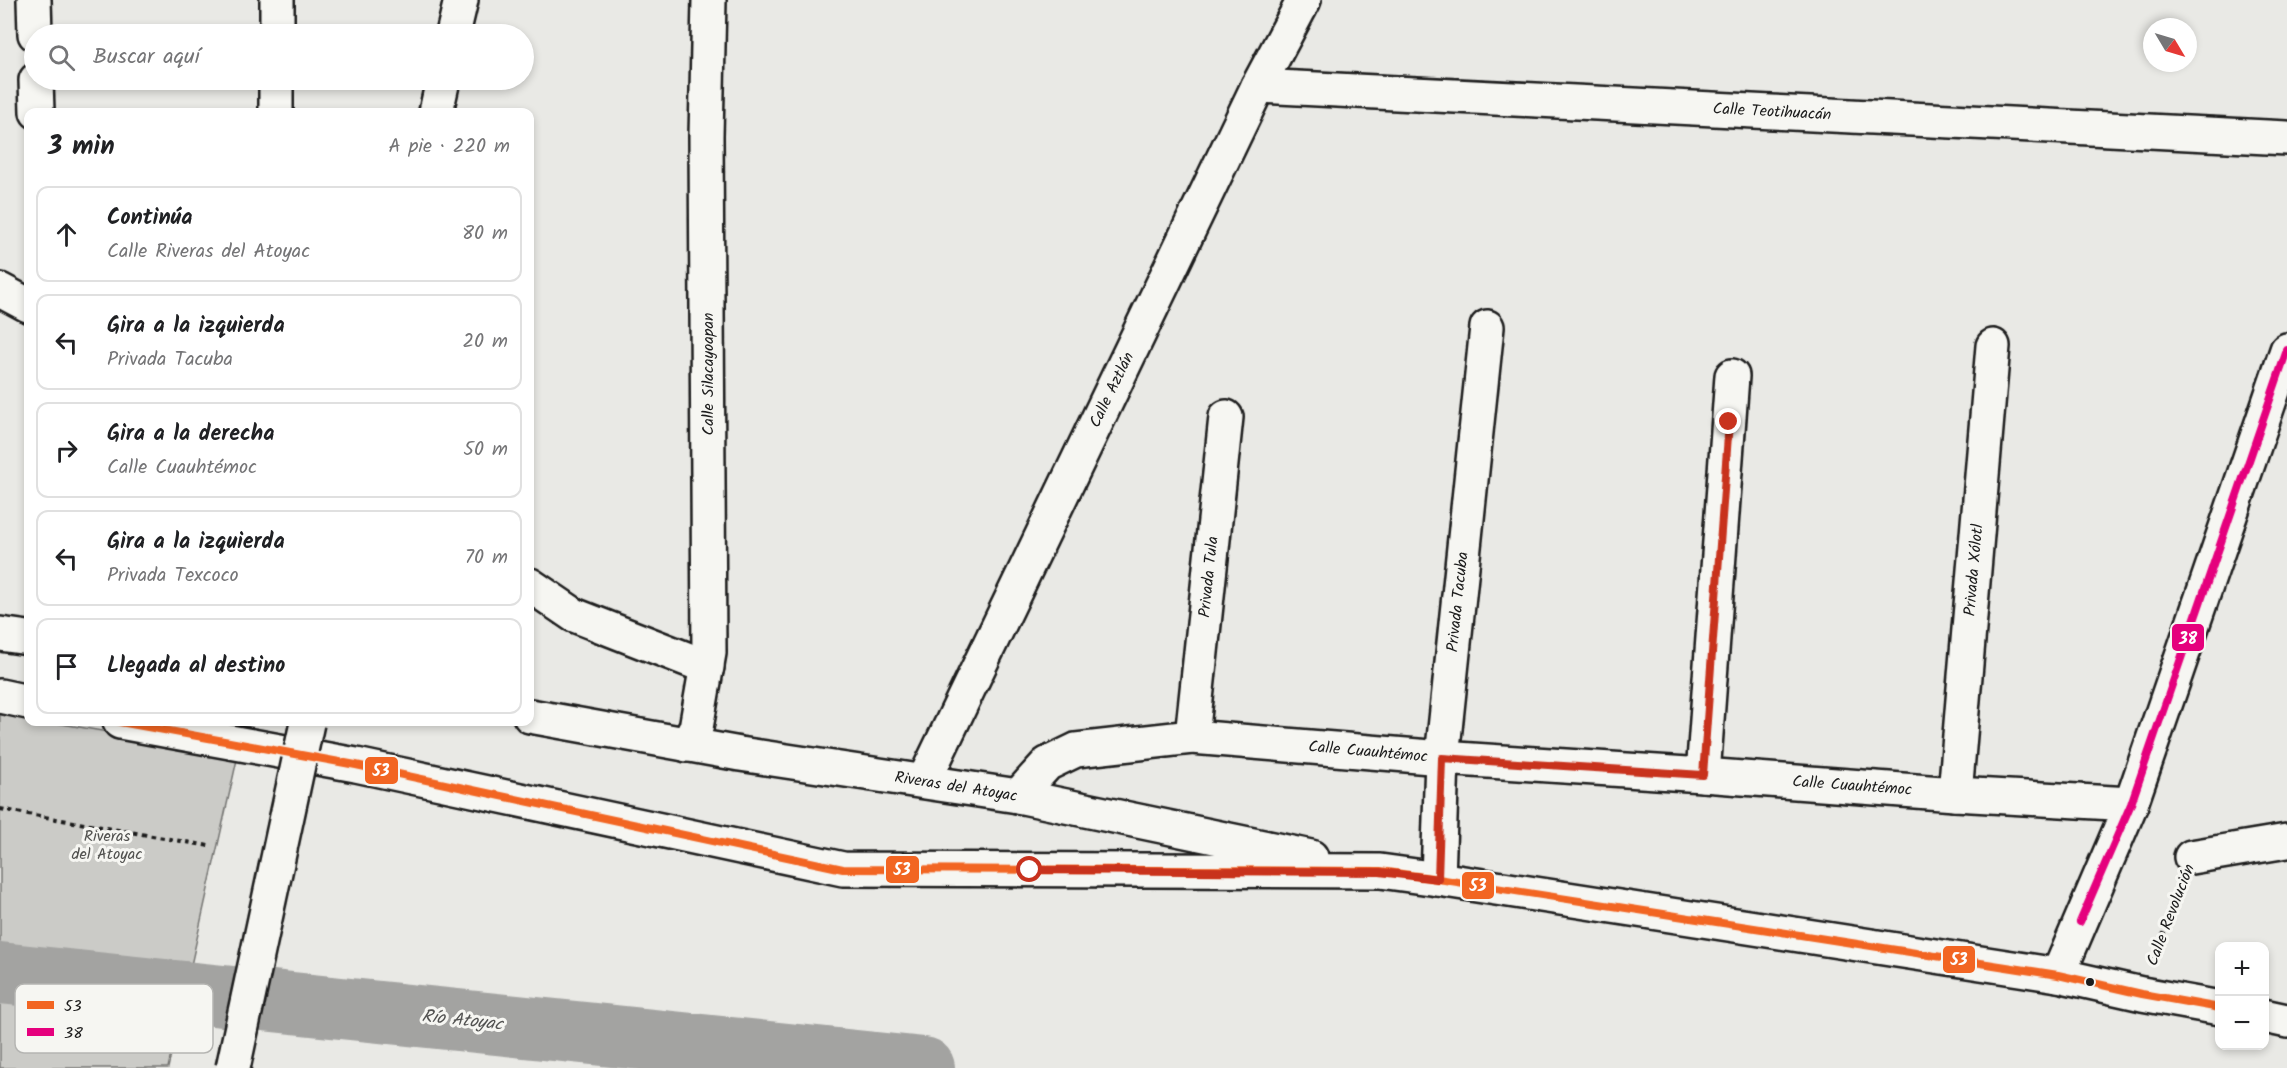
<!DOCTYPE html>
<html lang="es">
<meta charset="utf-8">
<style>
:root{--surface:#fff;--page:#f2f2f2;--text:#202124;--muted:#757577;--line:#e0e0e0}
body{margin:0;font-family:Kalam,sans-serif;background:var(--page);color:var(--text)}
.controls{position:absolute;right:18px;bottom:18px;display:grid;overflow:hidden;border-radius:12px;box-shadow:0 3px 9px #0003}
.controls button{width:54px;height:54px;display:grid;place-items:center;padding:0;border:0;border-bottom:2px solid var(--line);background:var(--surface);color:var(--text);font:30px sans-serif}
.compass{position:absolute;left:2143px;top:18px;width:54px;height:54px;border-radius:50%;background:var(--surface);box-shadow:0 3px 9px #0003;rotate:128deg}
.stop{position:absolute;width:18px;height:18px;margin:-14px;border:4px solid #c8321e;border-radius:50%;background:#fff}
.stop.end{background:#c8321e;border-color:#fff;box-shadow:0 2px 6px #0008}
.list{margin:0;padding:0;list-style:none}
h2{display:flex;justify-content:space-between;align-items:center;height:78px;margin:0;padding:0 24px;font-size:26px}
h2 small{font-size:20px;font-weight:400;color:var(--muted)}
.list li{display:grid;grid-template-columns:39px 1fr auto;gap:18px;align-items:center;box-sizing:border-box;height:96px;margin:0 12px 12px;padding:0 12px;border:2px solid var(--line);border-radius:12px}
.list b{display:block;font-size:22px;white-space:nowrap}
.list p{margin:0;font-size:20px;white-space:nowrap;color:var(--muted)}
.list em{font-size:20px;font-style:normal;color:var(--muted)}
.icon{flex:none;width:33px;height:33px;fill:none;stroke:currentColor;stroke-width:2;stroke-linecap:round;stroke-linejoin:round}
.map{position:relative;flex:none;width:2287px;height:1068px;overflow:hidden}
.search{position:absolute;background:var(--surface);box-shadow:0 3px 9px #0003;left:24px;top:24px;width:510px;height:66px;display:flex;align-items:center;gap:15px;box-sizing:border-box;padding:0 21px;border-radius:33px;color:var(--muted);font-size:22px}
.panel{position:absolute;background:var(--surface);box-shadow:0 3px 9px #0003;left:24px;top:108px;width:510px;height:618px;border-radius:12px}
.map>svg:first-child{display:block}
.green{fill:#cbcbc7;stroke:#747472;stroke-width:1.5}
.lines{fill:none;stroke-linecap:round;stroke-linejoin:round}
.river{stroke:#a3a3a1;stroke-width:62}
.minor-casing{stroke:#1c1c1c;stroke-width:38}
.major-casing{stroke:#1c1c1c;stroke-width:38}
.path{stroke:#1c1c1c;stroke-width:4;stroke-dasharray:4.5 4.5;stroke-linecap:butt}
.minor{stroke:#f6f6f2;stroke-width:33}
.major{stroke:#f6f6f2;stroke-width:33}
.major-bridge-casing{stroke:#1c1c1c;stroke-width:38;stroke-linecap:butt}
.major-bridge{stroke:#f6f6f2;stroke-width:33}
.bus-1-casing{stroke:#f6f6f2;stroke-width:12}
.bus-2-casing{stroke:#f6f6f2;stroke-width:12}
.bus-1{stroke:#f26522;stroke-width:8}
.bus-2{stroke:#e5007d;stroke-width:8}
.route{stroke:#c8321e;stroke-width:8}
.bus-dot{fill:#1c1c1c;stroke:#f6f6f2;stroke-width:2}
.labels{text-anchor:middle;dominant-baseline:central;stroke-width:6;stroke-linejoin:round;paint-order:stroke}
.street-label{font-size:16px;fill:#1c1c1c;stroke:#f6f6f2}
.park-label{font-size:16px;fill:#51514f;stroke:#f6f6f2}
.water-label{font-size:18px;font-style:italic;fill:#525251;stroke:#f6f6f2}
.key{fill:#f6f6f2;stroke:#b5b5b2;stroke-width:1.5}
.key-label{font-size:16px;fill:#1c1c1c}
.line-badge{stroke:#f6f6f2;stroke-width:2}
.badge-label{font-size:16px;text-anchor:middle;font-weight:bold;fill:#fff}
</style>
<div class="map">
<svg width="2287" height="1068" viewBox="0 0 2287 1068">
<rect width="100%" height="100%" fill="#e9e9e5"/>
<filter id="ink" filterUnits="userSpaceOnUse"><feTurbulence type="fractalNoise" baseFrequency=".0167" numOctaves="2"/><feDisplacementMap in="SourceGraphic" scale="12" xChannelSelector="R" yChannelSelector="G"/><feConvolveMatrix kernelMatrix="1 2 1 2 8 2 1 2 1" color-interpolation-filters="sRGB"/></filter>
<g filter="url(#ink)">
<!-- green -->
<polygon class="green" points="0,712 28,717 28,722 51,722 238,755 168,1068 0,1068"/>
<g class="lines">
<!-- river -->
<polyline class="river" points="0,973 924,1068"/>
<!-- minor casing -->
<g class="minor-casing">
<g id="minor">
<polyline points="34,0 35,34"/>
<polyline points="277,34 277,0"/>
<polyline points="36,80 37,112"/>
<polyline points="1258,86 2287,138"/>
<polyline points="276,112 276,80"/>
<polyline points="0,290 28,305"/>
<polyline points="530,585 574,615 707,667"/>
<polyline points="0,634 28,638"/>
<polyline points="0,696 28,702"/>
<polyline points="530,716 740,754 1018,796 1311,857"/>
<polyline points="120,722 356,765 843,869 1380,871 1438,879 2058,975 2142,994 2220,1008"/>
<polyline points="1192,737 1226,417"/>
<polyline points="687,745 696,728 709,653 706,136 709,0"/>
<polyline points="1703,775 1732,376"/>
<polyline points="924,781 1258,86 1304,0"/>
<polyline points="1955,794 1993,346"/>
<polyline points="1018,796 1047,764 1076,750 1192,737 1442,758 1703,775 1955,794 2131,804"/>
<polyline points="2191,857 2287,841"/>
<polyline points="1438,879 1442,758 1487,327"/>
<polyline points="2058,975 2131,804 2287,350"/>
<polyline points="2264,1016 2287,1021"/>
</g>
</g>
<!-- major casing -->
<g class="major-casing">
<g id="major">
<polyline points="453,34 461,0"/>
<polyline points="436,112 443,80"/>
</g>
</g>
<!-- path -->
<g class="path">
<polyline points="0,809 209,846"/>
<polyline points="2153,962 2181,888"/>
</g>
<!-- minor -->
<use href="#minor" class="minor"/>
<!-- major -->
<use href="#major" class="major"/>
<!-- major-bridge casing -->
<g class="major-bridge-casing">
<polyline id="major-bridge" points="233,1068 307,723"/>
</g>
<!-- major-bridge -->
<use href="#major-bridge" class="major-bridge"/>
<!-- bus-1 casing -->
<g class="bus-1-casing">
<polyline id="bus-1" points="120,722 356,765 843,869 1380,871 1438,879 2058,975 2142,994 2220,1008"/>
</g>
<!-- bus-2 casing -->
<g class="bus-2-casing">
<polyline id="bus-2" points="2080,922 2131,804 2287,350"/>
</g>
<!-- bus-1 -->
<use href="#bus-1" class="bus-1"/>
<!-- bus-2 -->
<use href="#bus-2" class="bus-2"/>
</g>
</g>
<g class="lines" filter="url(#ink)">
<!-- route -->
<polyline class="route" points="1030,870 1380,872 1438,879 1442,758 1703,775 1729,422"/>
</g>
<!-- markers -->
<circle class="bus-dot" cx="2090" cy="982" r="5"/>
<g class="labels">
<!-- street labels -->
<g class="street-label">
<text transform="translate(1772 112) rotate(3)">Calle Teotihuacán</text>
<text transform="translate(708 374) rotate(-90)">Calle Silacayoapan</text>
<text transform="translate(1112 390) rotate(-64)">Calle Aztlán</text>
<text transform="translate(1974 570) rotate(-85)">Privada Xólotl</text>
<text transform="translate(1209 577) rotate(-84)">Privada Tula</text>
<text transform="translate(1458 602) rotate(-84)">Privada Tacuba</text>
<text transform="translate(1368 752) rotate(5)">Calle Cuauhtémoc</text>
<text transform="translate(1852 786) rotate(4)">Calle Cuauhtémoc</text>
<text transform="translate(956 787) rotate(9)">Riveras del Atoyac</text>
<text transform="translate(2171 915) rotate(-69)">Calle Revolución</text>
</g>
<!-- park labels -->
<g class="park-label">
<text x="107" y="836">Riveras<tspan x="107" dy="18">del Atoyac</tspan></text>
</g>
<!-- water labels -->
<g class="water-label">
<text transform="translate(462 1021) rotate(6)">Río Atoyac</text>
</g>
</g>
<!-- legend -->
<rect x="15" y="984" width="198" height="69" rx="9" class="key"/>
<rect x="27" y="1001" width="27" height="8" fill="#f26522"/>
<rect x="27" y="1028" width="27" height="8" fill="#e5007d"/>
<g class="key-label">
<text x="64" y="1011">53</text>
<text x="64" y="1038">38</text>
</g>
<g class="line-badge">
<rect x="2171" y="623" width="34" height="29" rx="6" fill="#e5007d"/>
<rect x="364" y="756" width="35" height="29" rx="6" fill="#f26522"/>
<rect x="885" y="855" width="35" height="29" rx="6" fill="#f26522"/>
<rect x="1461" y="871" width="34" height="29" rx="6" fill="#f26522"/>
<rect x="1942" y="945" width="34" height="29" rx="6" fill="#f26522"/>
</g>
<g class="badge-label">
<text x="2188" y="644">38</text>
<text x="381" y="776">53</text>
<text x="902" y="875">53</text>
<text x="1478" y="891">53</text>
<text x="1959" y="965">53</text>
</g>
</svg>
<div class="controls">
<button>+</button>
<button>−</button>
</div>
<svg class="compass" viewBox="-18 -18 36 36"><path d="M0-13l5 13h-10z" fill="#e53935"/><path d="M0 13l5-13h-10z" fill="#757577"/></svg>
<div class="stop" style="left:1030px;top:870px"></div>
<div class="stop end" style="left:1729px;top:422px"></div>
<div class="search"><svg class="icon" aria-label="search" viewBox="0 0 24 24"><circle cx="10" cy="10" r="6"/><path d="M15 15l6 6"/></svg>Buscar aquí</div>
<section class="panel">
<h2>3 min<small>A pie · 220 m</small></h2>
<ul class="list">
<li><svg class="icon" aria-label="ahead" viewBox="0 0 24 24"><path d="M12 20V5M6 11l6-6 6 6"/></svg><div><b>Continúa</b><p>Calle Riveras del Atoyac</p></div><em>80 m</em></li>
<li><svg class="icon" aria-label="left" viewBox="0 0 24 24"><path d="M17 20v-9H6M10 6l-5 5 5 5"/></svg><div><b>Gira a la izquierda</b><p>Privada Tacuba</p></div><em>20 m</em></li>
<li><svg class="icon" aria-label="right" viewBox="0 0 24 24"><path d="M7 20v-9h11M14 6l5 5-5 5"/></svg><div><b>Gira a la derecha</b><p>Calle Cuauhtémoc</p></div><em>50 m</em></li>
<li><svg class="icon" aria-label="left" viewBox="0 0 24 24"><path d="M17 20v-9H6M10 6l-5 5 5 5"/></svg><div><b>Gira a la izquierda</b><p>Privada Texcoco</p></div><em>70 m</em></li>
<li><svg class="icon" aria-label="arrive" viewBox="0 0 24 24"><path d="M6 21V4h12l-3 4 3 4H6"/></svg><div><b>Llegada al destino</b></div></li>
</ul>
</section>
</div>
